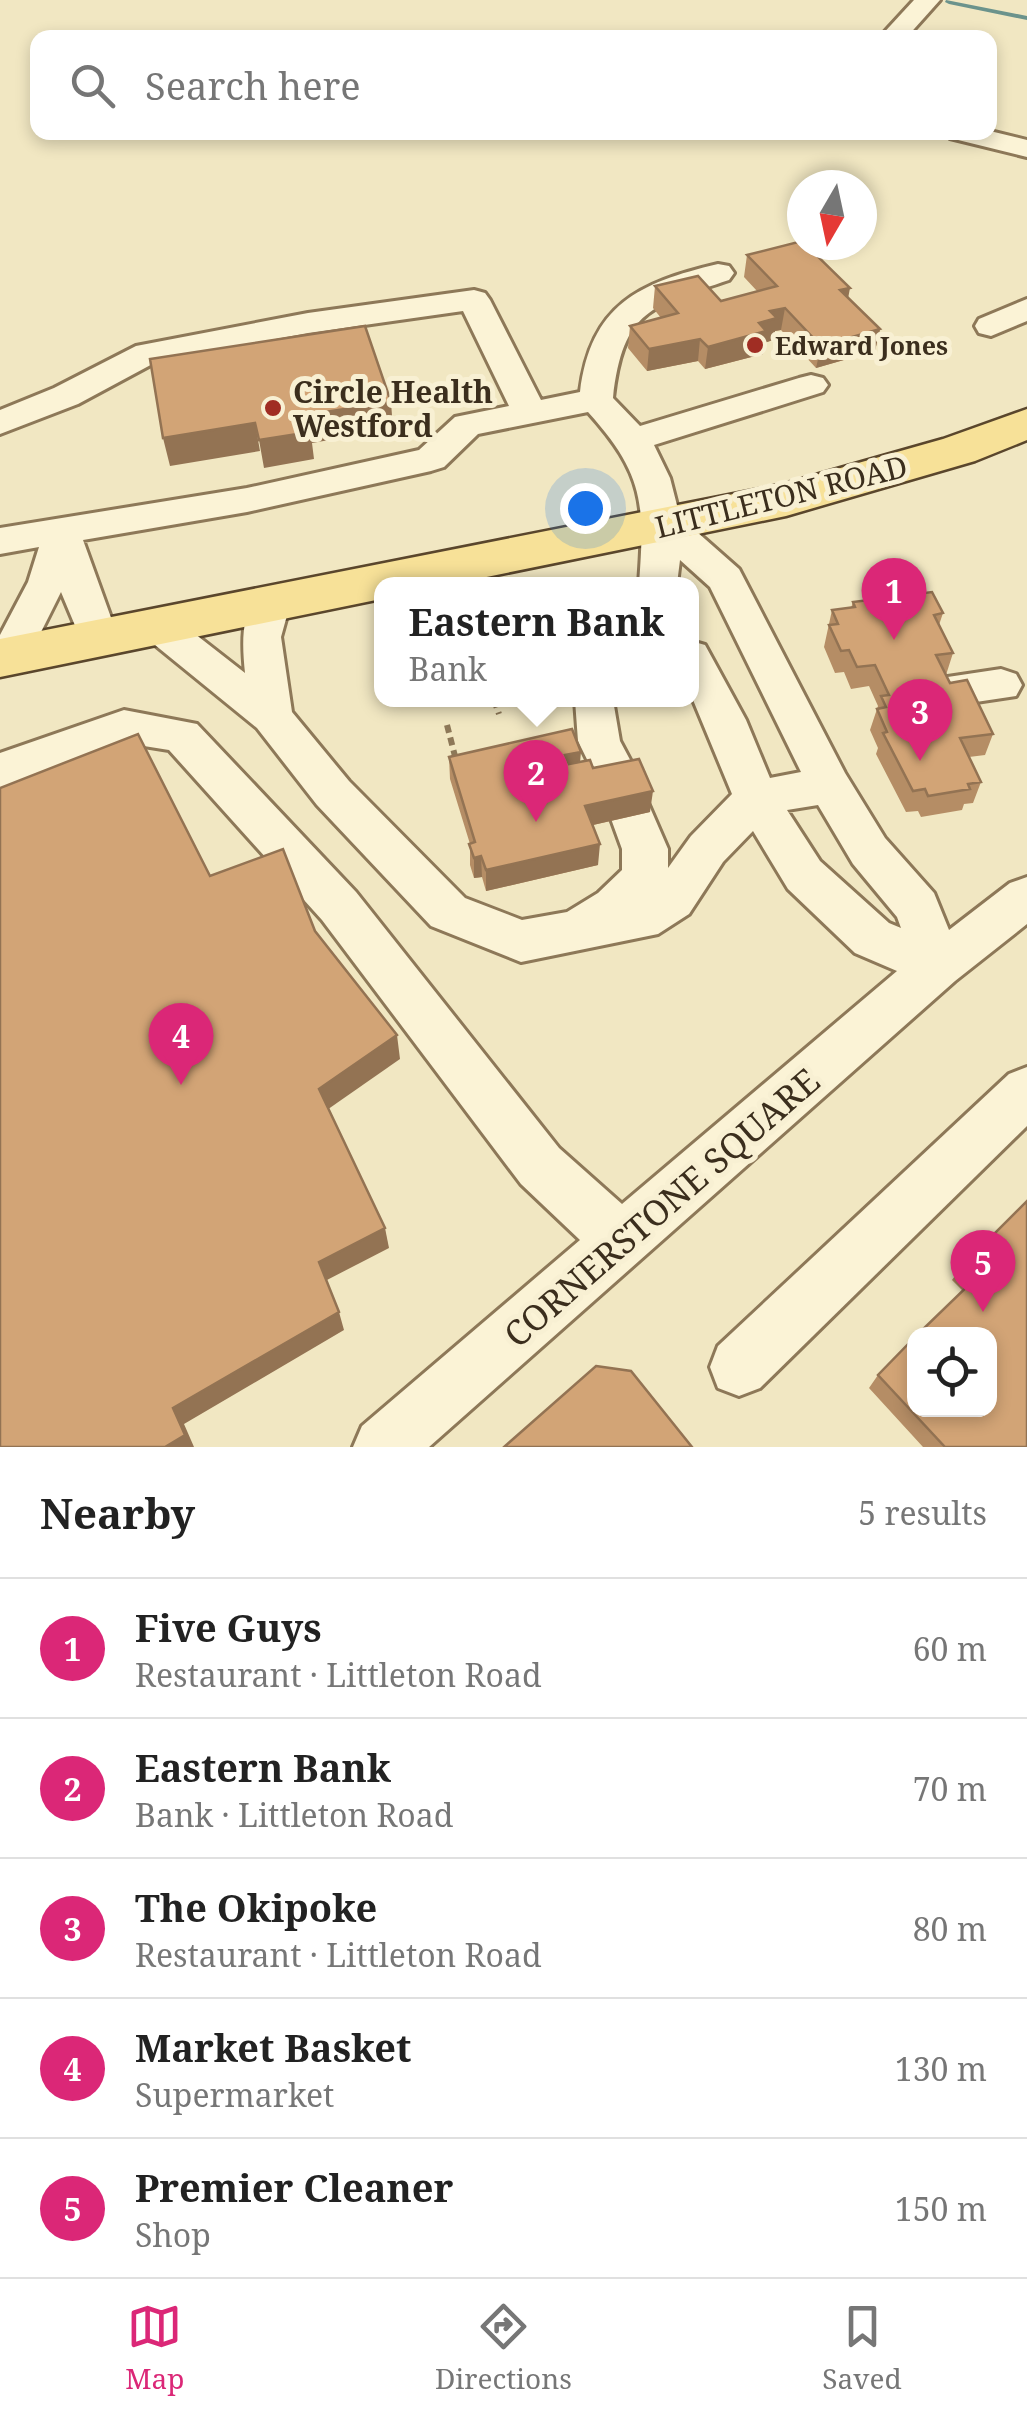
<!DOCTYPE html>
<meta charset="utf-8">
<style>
:root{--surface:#fff;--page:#f6f6f6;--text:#222;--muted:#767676;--line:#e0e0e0;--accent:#db2777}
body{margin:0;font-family:"Noto Serif",serif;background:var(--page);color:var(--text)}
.controls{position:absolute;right:30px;bottom:30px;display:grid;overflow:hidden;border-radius:20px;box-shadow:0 5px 15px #0003}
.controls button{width:90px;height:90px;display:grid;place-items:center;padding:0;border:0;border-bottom:2px solid var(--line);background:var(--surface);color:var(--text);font:50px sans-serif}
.compass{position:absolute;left:787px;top:170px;width:90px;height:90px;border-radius:50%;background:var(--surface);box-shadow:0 5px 15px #0003;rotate:189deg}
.you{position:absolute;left:585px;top:508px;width:35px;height:35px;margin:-25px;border:8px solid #fff;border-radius:50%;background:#1a73e8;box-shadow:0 0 0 15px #1a73e833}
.badge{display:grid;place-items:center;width:65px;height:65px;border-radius:50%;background:var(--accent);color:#fff;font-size:32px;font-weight:700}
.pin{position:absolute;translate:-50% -82px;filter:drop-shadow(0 2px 5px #0008)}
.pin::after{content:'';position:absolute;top:52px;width:35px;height:30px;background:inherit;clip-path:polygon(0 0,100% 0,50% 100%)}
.popup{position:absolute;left:374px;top:577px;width:325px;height:130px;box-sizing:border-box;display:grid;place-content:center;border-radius:20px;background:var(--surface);filter:drop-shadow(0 2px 8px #0005);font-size:32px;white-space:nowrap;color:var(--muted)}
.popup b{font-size:38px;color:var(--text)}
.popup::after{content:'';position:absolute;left:50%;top:100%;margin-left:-20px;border:20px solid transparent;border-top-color:var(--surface)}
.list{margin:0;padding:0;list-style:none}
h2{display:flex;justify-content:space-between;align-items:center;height:130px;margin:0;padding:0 40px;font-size:42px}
h2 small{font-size:32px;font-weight:400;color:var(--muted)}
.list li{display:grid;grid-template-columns:65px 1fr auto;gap:30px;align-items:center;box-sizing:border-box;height:140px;padding:0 40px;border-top:2px solid var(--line)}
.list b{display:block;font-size:38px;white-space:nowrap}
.list p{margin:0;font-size:32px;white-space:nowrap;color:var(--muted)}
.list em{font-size:32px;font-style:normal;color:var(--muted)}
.icon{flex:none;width:55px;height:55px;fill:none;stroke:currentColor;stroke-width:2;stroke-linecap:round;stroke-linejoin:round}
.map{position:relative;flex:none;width:1027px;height:1447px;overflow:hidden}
.search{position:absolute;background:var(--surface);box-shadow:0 5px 15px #0003;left:30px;right:30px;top:30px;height:110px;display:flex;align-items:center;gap:25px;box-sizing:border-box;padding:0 35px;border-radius:20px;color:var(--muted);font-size:38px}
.sheet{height:830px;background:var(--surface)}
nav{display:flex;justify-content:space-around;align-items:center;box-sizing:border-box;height:140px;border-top:2px solid var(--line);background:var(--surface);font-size:28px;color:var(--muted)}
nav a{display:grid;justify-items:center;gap:5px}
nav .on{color:var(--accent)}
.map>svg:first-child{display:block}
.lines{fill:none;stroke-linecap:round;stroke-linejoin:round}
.stream{fill:#6b938c;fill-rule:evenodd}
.minor-casing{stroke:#8d7858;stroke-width:6}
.major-casing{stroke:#5a462c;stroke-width:5}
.path{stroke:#8d7858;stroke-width:6;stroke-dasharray:8 5;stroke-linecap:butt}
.minor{fill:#fbf3d6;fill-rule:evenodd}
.major{fill:#f7e198;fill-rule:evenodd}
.wall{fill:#b58d65}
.shaded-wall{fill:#937353}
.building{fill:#d2a476;stroke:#937353;stroke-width:2.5}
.poi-dot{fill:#a02d23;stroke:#f8f0d3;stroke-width:4}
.labels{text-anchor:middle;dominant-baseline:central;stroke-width:10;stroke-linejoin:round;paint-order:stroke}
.far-poi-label{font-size:25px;font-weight:bold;fill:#3b2e1d;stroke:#f8f0d3;text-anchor:start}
.poi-label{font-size:30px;font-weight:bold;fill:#3b2e1d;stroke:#f8f0d3;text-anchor:start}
.street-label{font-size:30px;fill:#3b2e1d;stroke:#f8f0d3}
.near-street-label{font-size:35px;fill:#3b2e1d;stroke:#f8f0d3}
</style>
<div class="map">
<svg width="1027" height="1447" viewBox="0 0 1027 1447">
<rect width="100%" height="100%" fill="#f1e7c2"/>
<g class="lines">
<!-- stream -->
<polygon class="stream" points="946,0 1027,16 1027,20 949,4 945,2"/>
<!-- minor casing -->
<g class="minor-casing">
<g id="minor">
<polygon points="914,0 940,0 906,38 879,38"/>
<polygon points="990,131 1027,140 1027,157 950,138 946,132"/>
<path d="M718,264L729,266L734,273L729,280C652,306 623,309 613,398L640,426L799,378L811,375L823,378L828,385L823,392L654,445L670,478L680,517L739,569L845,773L885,838L934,893L949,930L1010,883L1027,877V924L955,981L429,1447H353L362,1426L580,1240L521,1184L322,920L169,750L125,743L0,788V753L124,710L197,724L356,892L559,1148L622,1204L897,971L855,953L788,889L753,831L723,862L689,914L658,934L521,962L431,926L317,805L257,728L144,636L138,626L144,616L158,612L172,616L245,673C242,643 241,618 257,591L271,587L285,591L291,601L281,637L292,712L349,781L465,898L522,920L567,912L598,893L622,870V849L610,816L616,803L632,798L648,803L668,849V868L691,836L732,794L691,695V641L705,645L746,720L770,778L801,772L710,587L680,560L677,584H639C645,504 644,474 588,412L478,434L444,467L431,471L247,512L83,540L118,637L112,647L98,652L84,647L61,592L23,668L9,672L0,669V635L28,582L39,547L0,554V528L247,488L419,450L455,417L509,406L463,311L308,333L158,361L78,404L0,434V410L54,388L136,346L308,313L474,290L485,293L490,300L541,400L580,392C591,305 638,283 718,264ZM818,805L853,864L897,917L901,928L889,923L820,861L787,810Z"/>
<polygon points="1027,299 1027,321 991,336 979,333 975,326 979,319"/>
<polygon points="1001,669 1016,674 1022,685 1016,696 936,708 921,703 915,692 921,681"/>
<polygon points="575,700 613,700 620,741 643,784 637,796 621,801 605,796 578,741"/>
<polygon points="1027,1067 1027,1126 760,1388 739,1396 718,1388 710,1367 718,1346 1009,1074"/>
</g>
</g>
<!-- major casing -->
<g class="major-casing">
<polygon id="major" points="1027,409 1027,440 975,461 786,516 452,584 381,584 381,599 0,677 0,639 784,484 943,439"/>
</g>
<!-- path -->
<g class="path">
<polyline points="494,700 499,714"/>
<polyline points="533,700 536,707"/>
<polyline points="447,725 457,764"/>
</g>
<!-- minor -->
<use href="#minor" class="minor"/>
<!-- major -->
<use href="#major" class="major"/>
</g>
<!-- wall -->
<g class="wall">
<polygon points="747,255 848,298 880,329 875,351 816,368 781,330 775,331 773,340 764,343 763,354 705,369 698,361 647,371 628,348 630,326 661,318 653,308 655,286 721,301 757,291 744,277"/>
<polygon points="853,602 943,613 939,625 953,653 946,675 950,683 993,734 985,755 969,757 981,782 973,803 964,804 962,810 921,817 918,811 906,812 876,754 878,748 870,730 878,706 869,686 851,689 844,672 835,673 824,647 832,610 851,608"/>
<polygon points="449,757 580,762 593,768 650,812 593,825 598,865 486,891 482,877 474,878 470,865 470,844 450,779"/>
<polygon points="1027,1201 1027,1447 923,1447 869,1388 878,1375 963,1291 952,1280 963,1265"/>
</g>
<!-- shaded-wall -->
<g class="shaded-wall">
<polygon points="850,288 846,309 840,290"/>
<polygon points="785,308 781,330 775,331 773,340 764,343 763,354 705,369 708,347 759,323 770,311"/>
<polygon points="880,329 875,351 816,368 821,346"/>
<polygon points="700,339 698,361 647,371 649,349"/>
<polygon points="391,402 393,429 312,443 314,459 264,468 259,440 305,415"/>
<polygon points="255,423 260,451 170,466 163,438"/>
<polygon points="581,752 579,773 564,776 565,755"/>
<polygon points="653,791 650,812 584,827 585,806"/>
<polygon points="600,844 598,865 486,891 486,870"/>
<polygon points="481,856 482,877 474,878 474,858"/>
<polygon points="397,1035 400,1059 324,1112 319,1089"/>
<polygon points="385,1228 389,1248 325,1281 319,1262"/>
<polygon points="339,1312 344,1330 184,1424 194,1447 165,1447 173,1408"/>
</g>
<!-- building -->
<g class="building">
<polygon points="802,241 802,245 806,245 850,288 840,290 880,329 821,346 785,308 770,311 777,318 759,323 766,331 708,347 700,339 649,349 630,326 678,313 655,286 698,276 721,301 777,286 747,255"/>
<polygon points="365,326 391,402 305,415 310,432 259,440 255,423 163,438 150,359"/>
<polygon points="932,592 943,613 934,615 953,653 936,655 950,683 967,680 993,734 960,738 981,782 968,784 970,789 928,796 925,789 913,791 883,733 887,732 877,709 886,707 881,696 889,695 875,665 857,667 849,650 841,651 829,625 838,624 832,610 855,607 853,602"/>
<polygon points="572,729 581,752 565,755 569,764 590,760 593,768 639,759 653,791 585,806 600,844 486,870 481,856 474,858 469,844 475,842 449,757"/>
<polygon points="138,734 210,876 283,849 315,931 397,1035 319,1089 385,1228 319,1262 339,1312 173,1408 185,1435 165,1447 0,1447 0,788"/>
<polygon points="1027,1201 1027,1447 945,1447 878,1375 914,1338 914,1410 990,1410 990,1334 918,1334 976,1278 963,1265"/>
<polygon points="596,1366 631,1371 692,1447 504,1447"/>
</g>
<!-- markers -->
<g class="poi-dot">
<circle cx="755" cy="345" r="10"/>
<circle cx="273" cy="408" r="10"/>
</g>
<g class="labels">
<!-- far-poi labels -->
<g class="far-poi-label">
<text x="775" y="345">Edward Jones</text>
</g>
<!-- poi labels -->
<g class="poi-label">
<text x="293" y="391">Circle Health<tspan x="293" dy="34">Westford</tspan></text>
</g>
<!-- street labels -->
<g class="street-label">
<text transform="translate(781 496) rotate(-14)">LITTLETON ROAD</text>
</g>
<!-- near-street labels -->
<g class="near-street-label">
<text transform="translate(661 1207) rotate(-41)">CORNERSTONE SQUARE</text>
</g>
</g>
</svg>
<div class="controls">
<button><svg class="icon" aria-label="locate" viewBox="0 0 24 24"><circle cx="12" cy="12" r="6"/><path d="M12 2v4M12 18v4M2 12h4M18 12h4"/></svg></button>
</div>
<svg class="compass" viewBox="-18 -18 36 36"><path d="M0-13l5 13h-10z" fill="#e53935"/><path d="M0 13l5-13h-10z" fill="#767676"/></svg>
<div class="you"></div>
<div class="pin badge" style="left:894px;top:640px">1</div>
<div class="pin badge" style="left:536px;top:822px">2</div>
<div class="popup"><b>Eastern Bank</b>Bank</div>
<div class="pin badge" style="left:920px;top:761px">3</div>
<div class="pin badge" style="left:181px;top:1085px">4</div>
<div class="pin badge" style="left:983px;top:1312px">5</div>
<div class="search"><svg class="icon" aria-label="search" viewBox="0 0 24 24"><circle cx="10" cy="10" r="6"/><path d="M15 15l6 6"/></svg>Search here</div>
</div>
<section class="sheet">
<h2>Nearby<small>5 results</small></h2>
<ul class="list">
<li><span class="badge">1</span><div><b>Five Guys</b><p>Restaurant · Littleton Road</p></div><em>60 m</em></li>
<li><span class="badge">2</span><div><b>Eastern Bank</b><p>Bank · Littleton Road</p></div><em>70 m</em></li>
<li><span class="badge">3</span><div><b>The Okipoke</b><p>Restaurant · Littleton Road</p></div><em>80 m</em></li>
<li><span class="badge">4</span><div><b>Market Basket</b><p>Supermarket</p></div><em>130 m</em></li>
<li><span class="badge">5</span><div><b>Premier Cleaner</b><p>Shop</p></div><em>150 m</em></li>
</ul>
</section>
<nav>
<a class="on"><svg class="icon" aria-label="map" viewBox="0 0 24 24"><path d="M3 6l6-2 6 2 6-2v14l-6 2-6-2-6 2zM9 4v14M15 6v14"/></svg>Map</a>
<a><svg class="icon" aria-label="directions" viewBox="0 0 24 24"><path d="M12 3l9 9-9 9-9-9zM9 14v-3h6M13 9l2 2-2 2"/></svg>Directions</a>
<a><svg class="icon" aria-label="saved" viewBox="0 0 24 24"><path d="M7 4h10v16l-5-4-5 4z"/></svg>Saved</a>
</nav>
